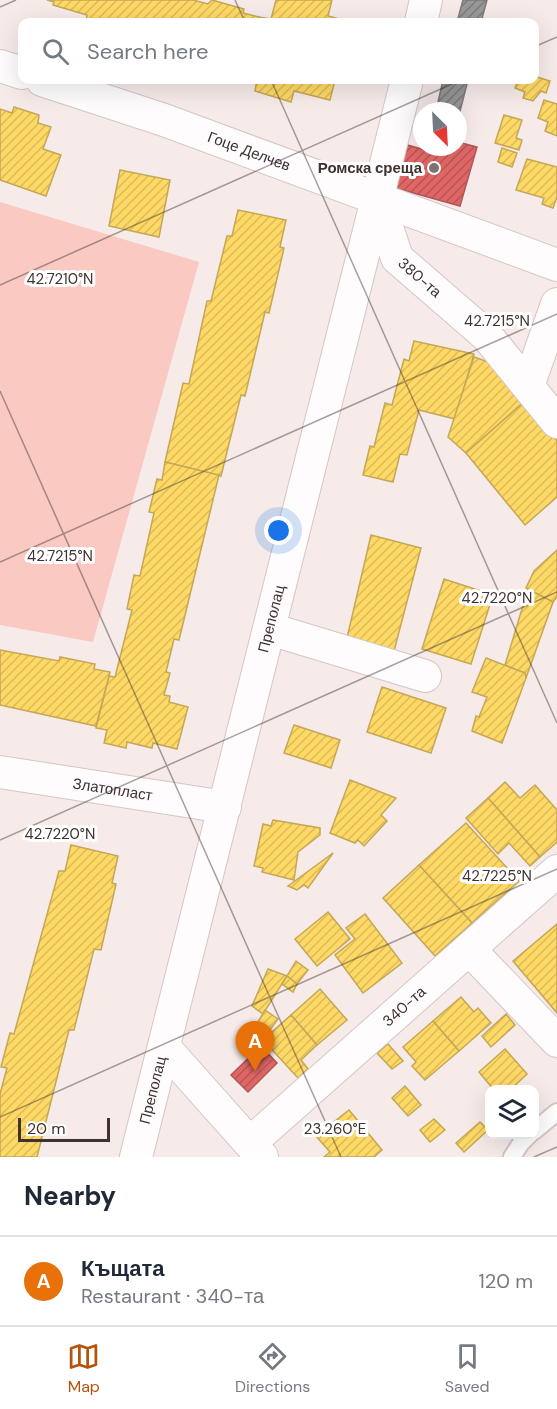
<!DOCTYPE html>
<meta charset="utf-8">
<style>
:root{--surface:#fff;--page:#f6f6f7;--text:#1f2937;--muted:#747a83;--line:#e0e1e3;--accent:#b45309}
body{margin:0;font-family:"DM Sans",sans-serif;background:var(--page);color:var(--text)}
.controls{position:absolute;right:18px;bottom:18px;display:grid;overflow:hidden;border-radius:12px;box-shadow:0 6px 24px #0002}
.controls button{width:54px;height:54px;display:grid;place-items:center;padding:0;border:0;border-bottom:2px solid var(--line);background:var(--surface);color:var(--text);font:30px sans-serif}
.compass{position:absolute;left:413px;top:102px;width:54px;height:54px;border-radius:50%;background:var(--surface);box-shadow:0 6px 24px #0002;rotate:156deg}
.scale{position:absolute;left:18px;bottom:15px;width:92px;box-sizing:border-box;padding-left:6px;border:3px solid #3f3230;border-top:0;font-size:16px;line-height:21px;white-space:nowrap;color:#3f3230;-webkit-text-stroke:4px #fff;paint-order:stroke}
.you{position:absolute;left:279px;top:531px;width:21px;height:21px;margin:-15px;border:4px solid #fff;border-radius:50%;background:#1a73e8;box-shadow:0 0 0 9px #1a73e833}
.badge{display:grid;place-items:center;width:39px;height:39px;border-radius:50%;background:var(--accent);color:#fff;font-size:20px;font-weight:700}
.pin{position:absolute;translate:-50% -50px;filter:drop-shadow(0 2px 3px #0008)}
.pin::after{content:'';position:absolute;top:32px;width:21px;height:18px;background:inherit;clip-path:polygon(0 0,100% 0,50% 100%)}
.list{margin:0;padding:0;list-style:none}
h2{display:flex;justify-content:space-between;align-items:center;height:78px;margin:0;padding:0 24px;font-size:26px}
h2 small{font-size:20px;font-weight:400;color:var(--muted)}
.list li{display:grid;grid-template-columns:39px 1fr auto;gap:18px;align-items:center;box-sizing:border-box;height:90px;padding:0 24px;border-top:2px solid var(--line)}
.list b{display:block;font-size:22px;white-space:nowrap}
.list p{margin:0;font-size:20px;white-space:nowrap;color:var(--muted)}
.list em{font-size:20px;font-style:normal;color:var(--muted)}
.icon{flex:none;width:33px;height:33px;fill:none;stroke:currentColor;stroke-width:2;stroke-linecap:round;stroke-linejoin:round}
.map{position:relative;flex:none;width:557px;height:1157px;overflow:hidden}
.search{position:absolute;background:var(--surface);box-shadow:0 6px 24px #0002;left:18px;right:18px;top:18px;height:66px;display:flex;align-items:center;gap:15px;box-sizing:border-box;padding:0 21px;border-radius:12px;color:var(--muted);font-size:22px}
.sheet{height:168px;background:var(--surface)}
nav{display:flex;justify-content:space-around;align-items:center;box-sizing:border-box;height:84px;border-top:2px solid var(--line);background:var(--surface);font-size:16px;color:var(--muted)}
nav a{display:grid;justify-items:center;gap:3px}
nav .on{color:var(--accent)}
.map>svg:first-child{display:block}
.green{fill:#fac9c1}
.homes{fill:url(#homes-hatch);stroke:#c5a756;stroke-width:1.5}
.shops{fill:url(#shops-hatch);stroke:#b05656;stroke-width:1.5}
.industry{fill:url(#industry-hatch);stroke:#7e7a7a;stroke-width:1.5}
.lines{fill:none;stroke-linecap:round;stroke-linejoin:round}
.service-casing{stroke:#d3c7c5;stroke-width:20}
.minor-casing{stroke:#d3c7c5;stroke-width:34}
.service{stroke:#fefcfc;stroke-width:16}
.minor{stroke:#fefcfc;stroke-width:32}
.ticks{fill:none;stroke:#3f3230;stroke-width:1.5;stroke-opacity:0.45}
.poi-dot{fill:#7f7371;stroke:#fff;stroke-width:2}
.labels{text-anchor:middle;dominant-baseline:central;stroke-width:6;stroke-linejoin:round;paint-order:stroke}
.street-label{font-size:15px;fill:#3f3230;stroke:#fff}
.poi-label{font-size:15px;font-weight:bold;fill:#3f3230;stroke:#fff;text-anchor:end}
.ticks-label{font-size:15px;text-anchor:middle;fill:#3f3230;stroke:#fff;stroke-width:6;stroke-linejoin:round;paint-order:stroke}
</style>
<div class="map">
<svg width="557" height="1157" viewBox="0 0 557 1157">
<defs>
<pattern id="homes-hatch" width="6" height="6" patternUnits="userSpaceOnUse" patternTransform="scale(1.5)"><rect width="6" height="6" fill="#ffd966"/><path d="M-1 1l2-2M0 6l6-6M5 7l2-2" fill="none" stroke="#dcbb59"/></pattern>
<pattern id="shops-hatch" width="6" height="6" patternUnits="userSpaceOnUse" patternTransform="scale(1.5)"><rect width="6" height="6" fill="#e06666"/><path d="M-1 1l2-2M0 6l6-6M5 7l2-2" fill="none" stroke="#b75554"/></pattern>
<pattern id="industry-hatch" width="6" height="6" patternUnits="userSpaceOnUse" patternTransform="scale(1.5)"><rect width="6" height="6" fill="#999"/><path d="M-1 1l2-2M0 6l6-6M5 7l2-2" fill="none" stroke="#7e7d7d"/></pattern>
</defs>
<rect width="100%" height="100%" fill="#f6ebe9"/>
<!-- green -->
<polygon class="green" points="0,202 199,262 93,642 0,625"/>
<!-- homes -->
<g class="homes">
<polygon points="47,0 193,0 208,4 212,0 244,9 243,13 259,17 258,22 86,22 87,15 53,5 54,2"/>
<polygon points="276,0 332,0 328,16 343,20 342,22 258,22 259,17 271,19"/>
<polygon points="534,76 550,81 546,93 541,91 533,101 523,98 525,92 515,88 518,80 534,80"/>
<polygon points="257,80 335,80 330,100 294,91 291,102 255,91"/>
<polygon points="544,100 557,104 557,136 545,131 548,122 538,118"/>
<polygon points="14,107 39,115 38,123 51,127 43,149 61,155 46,196 0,180 0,109 12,113"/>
<polygon points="504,115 522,120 516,138 522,140 519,150 495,143"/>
<polygon points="502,148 517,153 512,167 498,162"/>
<polygon points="527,159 557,167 557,197 553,208 542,204 544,198 516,190"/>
<polygon points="120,170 170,180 159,237 109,226"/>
<polygon points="238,210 286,220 280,247 284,248 269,313 265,312 245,396 241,395 221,476 165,462 183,383 189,384 207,301 211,301 227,236 232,236"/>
<polygon points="414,341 474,354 455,419 419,410 407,455 400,454 393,482 363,475 370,446 374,447 385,403 392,405 404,359 409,361"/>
<polygon points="474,357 503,367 525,401 466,453 448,437"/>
<polygon points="525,401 557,441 557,497 525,525 466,453"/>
<polygon points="165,462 219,475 179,640 174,639 166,672 170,673 164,695 170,696 169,702 188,707 177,749 153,743 152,748 127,742 126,748 104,743 107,730 96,728 109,676 115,677 132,610 127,609 134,575 140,576 154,513 149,512 157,479 162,480"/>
<polygon points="371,535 421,548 394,651 347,638"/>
<polygon points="557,550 557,597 553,602 526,588 534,571"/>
<polygon points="444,579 493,595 471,664 422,649"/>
<polygon points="528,589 553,602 526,678 524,677 525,673 505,665"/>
<polygon points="0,650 59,661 60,657 95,664 94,669 110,672 96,726 0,705"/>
<polygon points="486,658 525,673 526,678 502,743 472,731 476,716 479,717 487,697 472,692"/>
<polygon points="382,687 446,708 431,753 367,732"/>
<polygon points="294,725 340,740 331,768 284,753"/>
<polygon points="350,780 396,798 381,815 387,821 364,846 358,840 355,843 330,833"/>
<polygon points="505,782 520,798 535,785 557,810 557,842 540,857 488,798"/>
<polygon points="488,798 540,857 530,866 509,843 498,854 466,818"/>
<polygon points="273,820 320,828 320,835 298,852 294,880 262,872 263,868 254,866 263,824 271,826"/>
<polygon points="466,823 519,881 472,923 419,865"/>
<polygon points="71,845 118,856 112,883 116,884 101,950 94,949 74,1030 69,1030 37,1157 0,1157 0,1094 7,1068 1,1067 10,1033 14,1034 59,871 65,871"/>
<polygon points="333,853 308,888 304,885 297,890 288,886"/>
<polygon points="419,865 472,923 435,956 383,898"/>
<polygon points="328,912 350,939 317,966 295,939"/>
<polygon points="365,914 402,963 363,993 335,955 355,939 346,928"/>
<polygon points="557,924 557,1013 513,961"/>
<polygon points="296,961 308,970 297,984 287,976"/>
<polygon points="268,969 287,976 263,1014 252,1006"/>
<polygon points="287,976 297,984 293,992 282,984"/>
<polygon points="320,989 347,1020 317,1045 291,1015"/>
<polygon points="461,997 474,1012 478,1008 491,1023 459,1051 433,1021"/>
<polygon points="265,1010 278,1019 264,1038 253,1030"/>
<polygon points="506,1014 515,1025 491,1047 482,1036"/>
<polygon points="291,1015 317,1045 301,1060 308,1069 298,1078 263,1040"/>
<polygon points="433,1021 459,1051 425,1080 412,1066 416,1062 403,1047"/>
<polygon points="388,1044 403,1061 392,1069 377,1053"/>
<polygon points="505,1049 527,1074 510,1090 494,1090 479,1072"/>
<polygon points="405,1086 421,1105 408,1116 392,1098"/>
<polygon points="349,1110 382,1150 374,1157 324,1157 330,1152 316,1136"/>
<polygon points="434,1119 445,1130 430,1142 420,1130"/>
<polygon points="480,1122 488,1130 464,1152 456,1143"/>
</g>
<!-- shops -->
<g class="shops">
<polygon points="458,142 477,147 460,206 392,187 404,144 425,150 426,147 458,147"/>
<polygon points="261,1046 277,1063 248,1092 231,1075"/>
</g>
<!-- industry -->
<g class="industry">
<polygon points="463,0 487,0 481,22 457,22"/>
<polygon points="443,80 468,80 458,119 458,111 436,111"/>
</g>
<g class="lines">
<!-- service casing -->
<g class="service-casing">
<g id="service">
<polyline points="534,1131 557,1112"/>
<polyline points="512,1157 521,1143 530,1134"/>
</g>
</g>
<!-- minor casing -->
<g class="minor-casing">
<g id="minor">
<polyline points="421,22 426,0"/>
<polyline points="0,66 22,73"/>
<path id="s1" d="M42,80L164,120L557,265"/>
<path id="s2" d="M378,199L397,258L487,336L557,422"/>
<polyline points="528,386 557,304"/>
<polyline points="270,629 425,676"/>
<path id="s3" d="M0,772L225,807"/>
<polyline points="470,950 557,1041"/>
<polyline points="164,1047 262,1157"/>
<path id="s4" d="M250,1143L557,871"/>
<path id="s5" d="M136,1157L407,80"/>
</g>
</g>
<!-- service -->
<use href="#service" class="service"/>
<!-- minor -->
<use href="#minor" class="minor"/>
</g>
<!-- ticks -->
<path class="ticks" d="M235,0L245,22M0,7L16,0M534,47L557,37M271,80L557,723M0,285L461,80M0,391L341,1157M0,562L557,314M0,840L557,592M0,1117L557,869M534,1157L557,1147"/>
<!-- markers -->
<circle class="poi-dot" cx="434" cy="168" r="6"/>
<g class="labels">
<!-- street labels -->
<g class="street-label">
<text stroke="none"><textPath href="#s1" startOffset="219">Гоце Делчев</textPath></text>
<text stroke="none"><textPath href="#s2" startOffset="92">380-та</textPath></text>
<text stroke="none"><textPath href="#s5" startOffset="555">Преполац</textPath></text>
<text stroke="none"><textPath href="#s3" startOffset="114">Златопласт</textPath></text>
<text stroke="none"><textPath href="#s4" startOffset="206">340-та</textPath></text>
<text stroke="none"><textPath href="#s5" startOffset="69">Преполац</textPath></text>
</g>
<!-- poi labels -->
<g class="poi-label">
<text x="422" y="168">Ромска среща</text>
</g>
</g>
<g class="ticks-label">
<text x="60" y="284">42.7210°N</text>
<text x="497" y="326">42.7215°N</text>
<text x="60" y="561">42.7215°N</text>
<text x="497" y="603">42.7220°N</text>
<text x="60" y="839">42.7220°N</text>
<text x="497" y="881">42.7225°N</text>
<text x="335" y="1134">23.260°E</text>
</g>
</svg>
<div class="controls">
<button><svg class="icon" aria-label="layers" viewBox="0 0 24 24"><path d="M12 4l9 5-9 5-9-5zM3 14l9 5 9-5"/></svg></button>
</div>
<svg class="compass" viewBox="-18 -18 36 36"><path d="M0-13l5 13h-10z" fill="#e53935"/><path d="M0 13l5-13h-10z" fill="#747a83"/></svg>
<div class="scale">20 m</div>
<div class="you"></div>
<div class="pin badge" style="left:255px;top:1071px;background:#e8710a">A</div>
<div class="search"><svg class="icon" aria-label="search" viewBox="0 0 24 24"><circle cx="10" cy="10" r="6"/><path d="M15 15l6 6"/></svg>Search here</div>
</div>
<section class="sheet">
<h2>Nearby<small></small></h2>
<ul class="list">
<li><span class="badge" style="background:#e8710a">A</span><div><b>Къщата</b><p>Restaurant · 340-та</p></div><em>120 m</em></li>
</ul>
</section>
<nav>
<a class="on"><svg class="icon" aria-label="map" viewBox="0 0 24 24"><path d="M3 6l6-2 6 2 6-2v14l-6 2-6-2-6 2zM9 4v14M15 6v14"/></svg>Map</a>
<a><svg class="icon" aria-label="directions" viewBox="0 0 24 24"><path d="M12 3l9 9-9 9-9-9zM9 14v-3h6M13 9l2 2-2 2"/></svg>Directions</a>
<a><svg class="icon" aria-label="saved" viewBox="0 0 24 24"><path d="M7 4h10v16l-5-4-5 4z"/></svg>Saved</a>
</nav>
